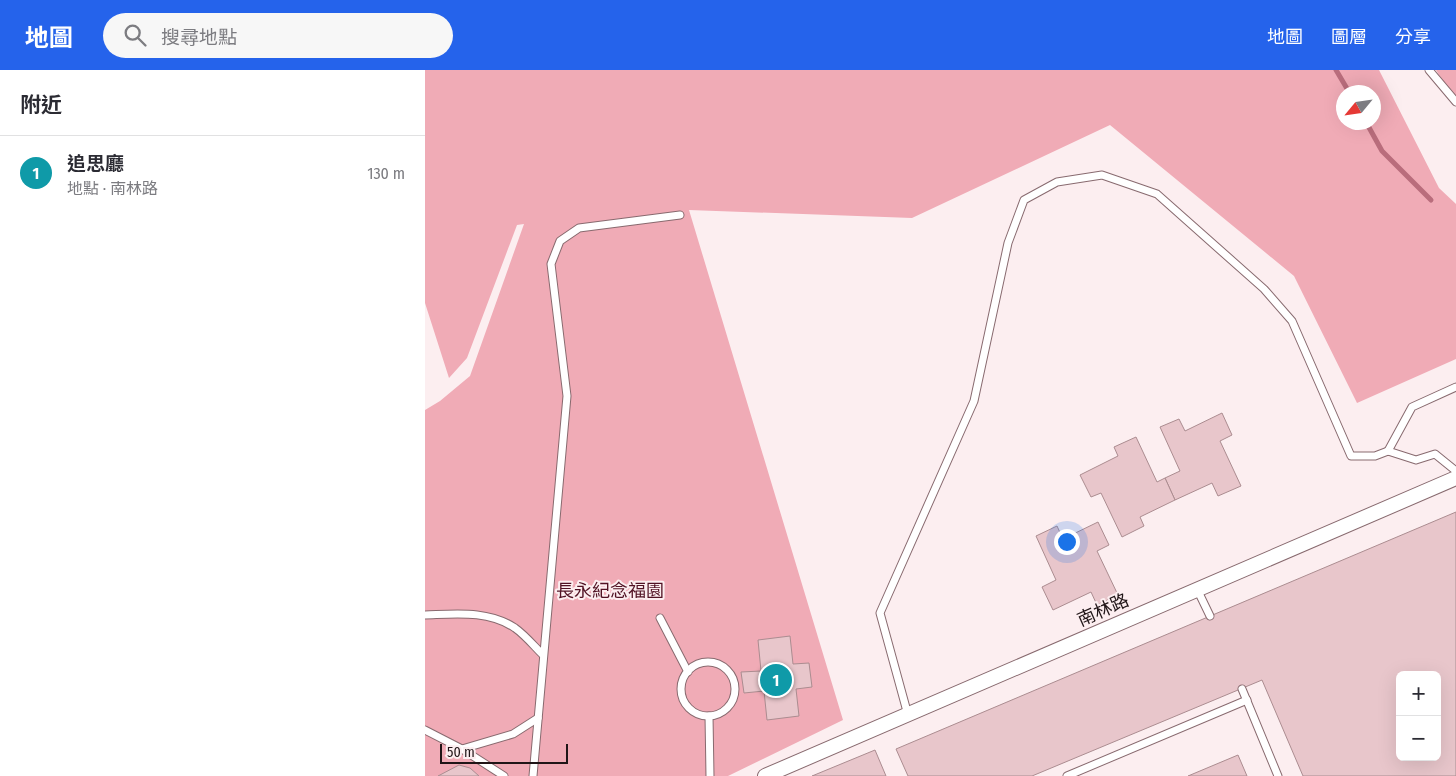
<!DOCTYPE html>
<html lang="zh-TW">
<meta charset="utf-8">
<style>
:root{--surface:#fff;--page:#f7f7f7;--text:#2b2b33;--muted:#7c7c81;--line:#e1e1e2;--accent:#2563eb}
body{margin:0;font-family:"Fira Sans Condensed","Noto Sans TC",sans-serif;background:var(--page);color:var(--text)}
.controls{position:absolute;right:15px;bottom:15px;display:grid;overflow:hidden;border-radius:8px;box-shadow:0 5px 20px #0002}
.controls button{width:45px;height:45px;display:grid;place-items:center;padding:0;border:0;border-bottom:1px solid var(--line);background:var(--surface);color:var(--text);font:25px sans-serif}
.compass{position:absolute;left:911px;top:15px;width:45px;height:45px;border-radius:50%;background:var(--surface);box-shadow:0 5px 20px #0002;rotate:241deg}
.scale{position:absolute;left:15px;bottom:12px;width:128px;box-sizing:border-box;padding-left:5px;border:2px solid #201517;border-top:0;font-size:14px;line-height:18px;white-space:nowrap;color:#201517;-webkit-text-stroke:4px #fceef0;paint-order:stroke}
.you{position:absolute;left:641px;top:471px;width:18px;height:18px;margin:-12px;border:4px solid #fff;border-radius:50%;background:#1a73e8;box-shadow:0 0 0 8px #1a73e833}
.badge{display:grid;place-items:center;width:32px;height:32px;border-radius:50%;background:var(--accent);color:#fff;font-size:16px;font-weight:700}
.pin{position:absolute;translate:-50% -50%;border:2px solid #fff;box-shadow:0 1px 5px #0006}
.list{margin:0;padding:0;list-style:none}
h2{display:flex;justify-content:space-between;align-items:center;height:65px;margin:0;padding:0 20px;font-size:21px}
h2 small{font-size:16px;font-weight:400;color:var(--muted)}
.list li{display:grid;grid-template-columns:32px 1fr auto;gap:15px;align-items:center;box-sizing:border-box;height:75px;padding:0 20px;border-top:1px solid var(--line)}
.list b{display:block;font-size:19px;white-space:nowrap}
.list p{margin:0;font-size:16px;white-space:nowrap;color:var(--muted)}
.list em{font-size:16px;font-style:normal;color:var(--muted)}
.icon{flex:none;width:28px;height:28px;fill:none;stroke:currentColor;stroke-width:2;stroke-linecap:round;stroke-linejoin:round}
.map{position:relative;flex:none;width:1031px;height:706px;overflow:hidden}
header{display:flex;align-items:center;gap:30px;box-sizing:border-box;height:70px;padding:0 25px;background:var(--accent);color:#fff}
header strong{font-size:24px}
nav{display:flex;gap:28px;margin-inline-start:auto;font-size:18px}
.search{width:350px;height:45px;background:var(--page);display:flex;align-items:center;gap:12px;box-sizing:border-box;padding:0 18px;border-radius:28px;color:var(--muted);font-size:19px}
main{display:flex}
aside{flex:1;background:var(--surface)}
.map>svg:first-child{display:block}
.green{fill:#f0abb6;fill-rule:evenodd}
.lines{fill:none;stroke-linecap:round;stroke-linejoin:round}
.stream{stroke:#b96d7c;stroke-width:5}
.building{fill:#e8c6cb;stroke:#ab8c90;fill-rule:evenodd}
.lane-casing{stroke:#886a6f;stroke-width:9}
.street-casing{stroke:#886a6f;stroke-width:16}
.lane{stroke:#fff;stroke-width:7}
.street{stroke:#fff;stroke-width:14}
.labels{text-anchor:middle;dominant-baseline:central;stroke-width:4;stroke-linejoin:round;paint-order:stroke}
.park-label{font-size:18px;fill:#511224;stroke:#fceef0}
.street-label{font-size:18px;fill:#201517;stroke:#fceef0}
</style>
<header>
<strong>地圖</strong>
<div class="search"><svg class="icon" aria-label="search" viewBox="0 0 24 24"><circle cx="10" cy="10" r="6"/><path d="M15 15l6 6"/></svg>搜尋地點</div>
<nav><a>地圖</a><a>圖層</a><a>分享</a></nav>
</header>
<main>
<aside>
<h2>附近<small></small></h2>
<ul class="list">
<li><span class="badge" style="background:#0f9aa8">1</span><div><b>追思廳</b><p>地點 · 南林路</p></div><em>130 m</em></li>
</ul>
</aside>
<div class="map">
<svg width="1031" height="706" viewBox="0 0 1031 706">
<rect width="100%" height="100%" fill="#fceef0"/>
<!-- green -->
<g class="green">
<path d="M0,0H954L1014,118L1031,134V289L932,333L869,206L685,55L487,148L264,140L418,650L303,706H0V340L15,331L45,306L99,154L92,155L42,288L24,308L0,233ZM918,22H948V52H918Z"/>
<polygon points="1011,0 1031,0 1031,33 1030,31"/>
</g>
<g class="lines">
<!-- stream -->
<g class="stream">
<polyline points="911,0 924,22"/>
<polyline points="941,52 957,81 1006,130"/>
</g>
</g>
<!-- building -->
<g class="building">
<polygon points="797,343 807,365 795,371 816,416 793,426 787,413 750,430 740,408 755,401 735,357 754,349 760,361"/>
<polygon points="711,367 732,412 740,408 750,430 715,447 719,456 697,467 676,423 666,427 655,405 693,386 689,377"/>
<path d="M1031,442V706H878L837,610L607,706H483L471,679ZM975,605H1012V687H975Z"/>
<polygon points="673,452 684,475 672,481 693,525 672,535 666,522 628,540 617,517 631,510 611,466 632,456 638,469"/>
<polygon points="365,566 368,594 384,593 387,617 371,619 374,646 342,650 339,621 319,623 316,602 336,601 333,570"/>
<polygon points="450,680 461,706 387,706"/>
<polygon points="813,685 822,706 763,706"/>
<polygon points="34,695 45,698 54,706 13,706"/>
</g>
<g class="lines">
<!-- lane casing -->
<g class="lane-casing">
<g id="lane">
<polyline points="1004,0 1031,32"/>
<polyline points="963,381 987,337 1031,317"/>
<polyline points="772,519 785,546"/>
<path d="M0,545C31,544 63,540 90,558C100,565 109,576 118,585"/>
<polyline points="235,548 263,602"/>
<circle cx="283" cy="619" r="27"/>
<polyline points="817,619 853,706"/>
<polyline points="483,645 455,543 549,331 583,173 599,130 632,112 677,105 732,124 839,219 867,251 926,386 950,386 963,381 991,390 1010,384 1031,401"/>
<polyline points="284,646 285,706"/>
<polyline points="0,660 37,679 88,664 113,648"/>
<polyline points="37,679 79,706"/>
<polyline points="108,706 142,326 126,194 135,171 154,158 255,145"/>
<polyline points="642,706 822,630"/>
</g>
</g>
<!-- street casing -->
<g class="street-casing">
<polyline id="street" points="340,706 1031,408"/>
</g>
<!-- lane -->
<use href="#lane" class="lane"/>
<!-- street -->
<use href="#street" class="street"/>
</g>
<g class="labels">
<!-- park labels -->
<g class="park-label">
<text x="185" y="521">長永紀念福園</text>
</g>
<!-- street labels -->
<g class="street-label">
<text transform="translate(678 540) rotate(-24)">南林路</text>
</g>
</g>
</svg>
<div class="controls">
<button>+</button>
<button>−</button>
</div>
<svg class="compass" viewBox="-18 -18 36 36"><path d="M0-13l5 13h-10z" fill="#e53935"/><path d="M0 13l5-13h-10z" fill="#7c7c81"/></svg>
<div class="scale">50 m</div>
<div class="you"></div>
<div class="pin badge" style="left:351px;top:610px;background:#0f9aa8">1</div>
</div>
</main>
